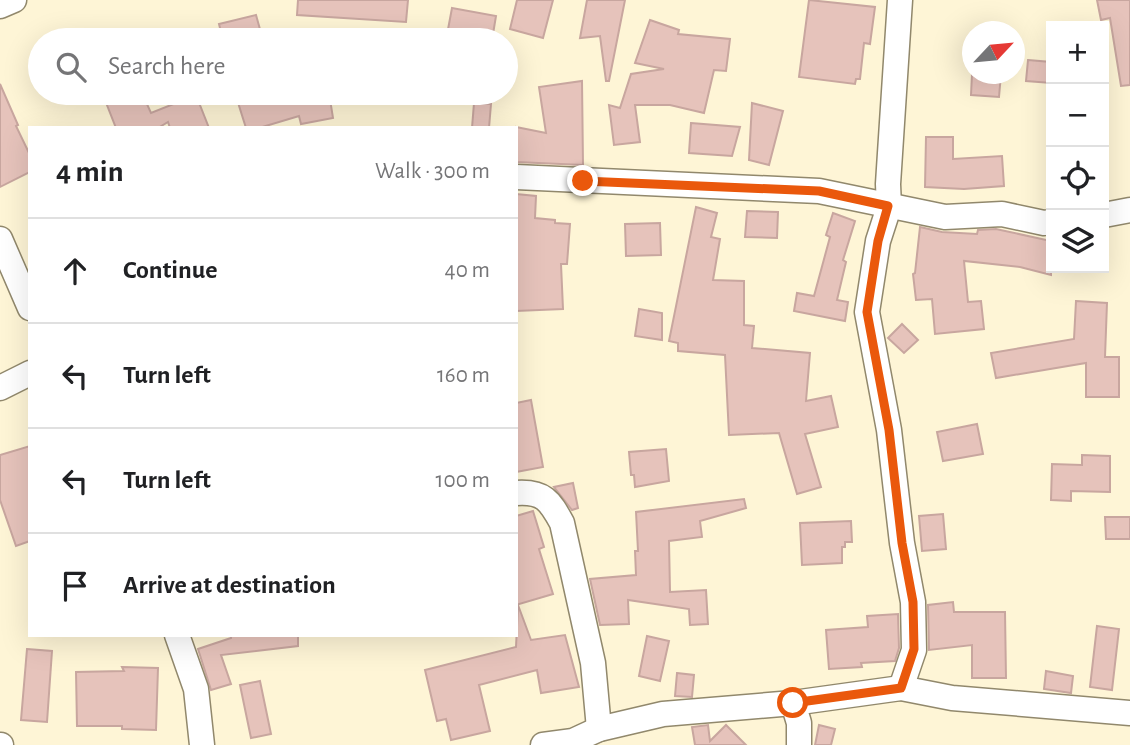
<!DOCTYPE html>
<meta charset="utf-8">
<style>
:root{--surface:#fff;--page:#f2f2f2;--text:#202124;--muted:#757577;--line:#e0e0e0}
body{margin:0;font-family:"Alegreya Sans",sans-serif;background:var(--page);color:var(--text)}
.controls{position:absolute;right:21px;top:21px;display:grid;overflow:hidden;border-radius:0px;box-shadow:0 7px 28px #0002}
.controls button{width:63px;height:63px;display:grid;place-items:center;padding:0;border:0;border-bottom:2px solid var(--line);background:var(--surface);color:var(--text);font:35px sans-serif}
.compass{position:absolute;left:962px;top:21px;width:63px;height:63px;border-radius:50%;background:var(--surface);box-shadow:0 7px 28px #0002;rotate:64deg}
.stop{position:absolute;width:21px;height:21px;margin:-16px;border:5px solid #ea580c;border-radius:50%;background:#fff}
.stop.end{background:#ea580c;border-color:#fff;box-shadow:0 2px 7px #0008}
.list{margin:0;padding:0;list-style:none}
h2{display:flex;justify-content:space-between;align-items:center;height:91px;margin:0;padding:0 28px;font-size:30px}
h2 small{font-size:23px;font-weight:400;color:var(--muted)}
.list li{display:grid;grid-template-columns:46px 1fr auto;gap:21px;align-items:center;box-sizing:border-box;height:105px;padding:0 28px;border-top:2px solid var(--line)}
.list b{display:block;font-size:26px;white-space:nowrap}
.list em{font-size:23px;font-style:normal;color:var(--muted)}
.icon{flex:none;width:38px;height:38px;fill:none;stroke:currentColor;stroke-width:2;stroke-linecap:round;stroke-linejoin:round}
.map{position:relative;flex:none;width:1130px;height:745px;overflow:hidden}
.search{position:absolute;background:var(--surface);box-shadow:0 7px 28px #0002;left:28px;top:28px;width:490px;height:77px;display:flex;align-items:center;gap:18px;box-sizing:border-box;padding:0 24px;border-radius:38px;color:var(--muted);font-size:26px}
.panel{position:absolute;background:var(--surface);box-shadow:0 7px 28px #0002;left:28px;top:126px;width:490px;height:511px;border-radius:0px}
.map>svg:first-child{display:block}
.building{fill:#e6c3bb;stroke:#c8a69f;stroke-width:2}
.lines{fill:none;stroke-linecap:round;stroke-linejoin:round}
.minor-casing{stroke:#91886c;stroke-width:27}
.minor{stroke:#fff;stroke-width:24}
.route{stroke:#ea580c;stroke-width:9}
</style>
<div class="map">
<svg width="1130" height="745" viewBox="0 0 1130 745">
<rect width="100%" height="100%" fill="#fef5d6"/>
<!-- building -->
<g class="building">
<polygon points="298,0 408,0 406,22 297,15"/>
<polygon points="517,0 553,0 543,38 510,29"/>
<polygon points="587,0 625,0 609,81 606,81 600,36 580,38"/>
<polygon points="809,0 875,7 870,44 864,43 860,79 856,79 855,84 799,77"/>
<polygon points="1097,0 1130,0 1130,85 1121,86 1110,18 1101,20"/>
<polygon points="452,8 496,16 492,40 446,40"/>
<polygon points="256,15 263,40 223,40 219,24"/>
<polygon points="650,20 679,30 678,34 730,39 726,71 714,70 704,113 670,105 635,105 640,142 614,145 609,105 620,108 631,74 664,69 635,63"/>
<polygon points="1028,60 1051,62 1051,83 1026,81"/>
<polygon points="972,74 1001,74 999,97 971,95"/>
<polygon points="582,81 583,165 516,162 516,127 546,133 539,87"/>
<polygon points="0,84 18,125 16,126 30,155 30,172 0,187"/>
<polygon points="120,93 142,93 151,113 196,95 209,128 170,128 168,122 158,128 116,128 105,100"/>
<polygon points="235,93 329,93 333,118 301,124 299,116 259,128 246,128"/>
<polygon points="474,103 491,104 489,128 472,128"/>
<polygon points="752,103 783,111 769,165 749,160"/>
<polygon points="691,123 740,127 732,156 689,153"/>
<polygon points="926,137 953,137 953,159 1002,156 1004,186 964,189 925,187"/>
<polygon points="516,194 536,196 535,218 555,220 555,223 570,224 567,264 561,264 563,309 516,311"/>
<polygon points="696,207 717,213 711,237 720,239 713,280 744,281 744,325 754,326 752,348 810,353 806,401 831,396 838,427 805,434 821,487 797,494 779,433 729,435 725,355 678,351 678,343 669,341"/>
<polygon points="747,211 778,212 777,238 745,237"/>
<polygon points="833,213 855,221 843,260 846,262 837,300 848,302 845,321 794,311 797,293 814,296 830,237 826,235"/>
<polygon points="660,223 661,255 626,256 625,224"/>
<polygon points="920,227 942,232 977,234 978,230 996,229 1051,241 1051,275 1020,267 964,261 968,302 981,301 984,329 935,334 932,299 916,300 913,274 915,273"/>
<polygon points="1076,301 1107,303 1105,357 1119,357 1119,397 1086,397 1086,363 996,378 991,353 1074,339"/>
<polygon points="639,309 662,313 662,340 635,336"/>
<polygon points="902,324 918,340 904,353 888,338"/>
<polygon points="531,400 543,467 516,472 516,403"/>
<polygon points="977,424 983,454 943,461 937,432"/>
<polygon points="30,446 30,541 16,546 0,500 0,455"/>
<polygon points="666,449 669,481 635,487 634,475 631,475 629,452"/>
<polygon points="1082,455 1110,456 1110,492 1071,491 1071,501 1051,500 1052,464 1082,465"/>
<polygon points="573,483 578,508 572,510 554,487"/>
<polygon points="744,499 746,508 700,521 702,537 669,541 670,592 706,590 708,624 690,625 689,609 628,600 629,624 600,625 590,579 636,575 635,551 638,551 636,512"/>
<polygon points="533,511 544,547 539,549 553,594 516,605 516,516"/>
<polygon points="943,514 946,549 922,551 919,516"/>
<polygon points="1105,517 1130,517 1130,539 1106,539"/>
<polygon points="851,521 852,542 845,542 845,547 842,547 842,563 802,565 800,523"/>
<polygon points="953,602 954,612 1005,612 1006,678 972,678 972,645 929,650 928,605"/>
<polygon points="518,605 531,640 565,635 579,687 541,693 537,670 479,685 490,731 451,740 446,719 437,721 425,670 516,647"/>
<polygon points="898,614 899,648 895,661 861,663 862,667 829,669 826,630 868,627 867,616"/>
<polygon points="1097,626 1119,629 1112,690 1090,687"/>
<polygon points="231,635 298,635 298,646 221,655 231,684 211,690 198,649 231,638"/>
<polygon points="647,636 669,641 660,681 639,676"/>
<polygon points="27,649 52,651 47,722 21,720"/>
<polygon points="122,667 158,668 156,730 122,729 122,726 77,726 76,672 124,671"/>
<polygon points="1046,671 1073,676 1071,693 1044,689"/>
<polygon points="677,673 694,675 692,697 675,696"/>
<polygon points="260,681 271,734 251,738 240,685"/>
<polygon points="708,725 710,741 726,725 746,745 695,745 692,727"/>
<polygon points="819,725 835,729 831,745 815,745"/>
</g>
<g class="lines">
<!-- minor casing -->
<g class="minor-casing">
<g id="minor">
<polyline points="900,0 888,184 889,207 878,241 867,312 889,430 902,543 913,602 914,650 901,688"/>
<polyline points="0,6 14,0"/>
<polyline points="516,177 819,191 945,217 1002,214 1044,223 1051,222"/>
<polyline points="1104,215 1130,210"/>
<polyline points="0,239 30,308"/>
<polyline points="0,388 30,373"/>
<path d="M516,493C544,491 550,501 562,523L593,663L599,729"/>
<polyline points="177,635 196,689 202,745"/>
<polyline points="793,703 799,723 799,745"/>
<polyline points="0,745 1,745"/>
<polyline points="543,745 573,741 599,729 663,714 793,703 901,688 952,698 1130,713"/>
</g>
</g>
<!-- minor -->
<use href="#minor" class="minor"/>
</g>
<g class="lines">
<!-- route -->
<polyline class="route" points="583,181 819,191 888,206 878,241 867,312 889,430 902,543 913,602 914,649 901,688 793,703"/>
</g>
</svg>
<div class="controls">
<button>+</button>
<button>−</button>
<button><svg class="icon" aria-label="locate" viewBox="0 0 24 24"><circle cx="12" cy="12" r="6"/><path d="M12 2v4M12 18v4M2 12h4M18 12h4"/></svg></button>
<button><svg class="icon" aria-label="layers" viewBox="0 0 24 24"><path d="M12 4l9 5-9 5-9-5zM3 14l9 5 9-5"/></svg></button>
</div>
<svg class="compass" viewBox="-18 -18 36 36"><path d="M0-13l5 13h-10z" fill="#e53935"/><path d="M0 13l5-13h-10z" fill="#757577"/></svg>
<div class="stop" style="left:793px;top:703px"></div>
<div class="stop end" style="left:583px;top:181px"></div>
<div class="search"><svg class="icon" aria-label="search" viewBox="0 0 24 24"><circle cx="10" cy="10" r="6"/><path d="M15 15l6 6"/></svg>Search here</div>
<section class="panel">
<h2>4 min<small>Walk · 300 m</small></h2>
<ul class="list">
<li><svg class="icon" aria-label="ahead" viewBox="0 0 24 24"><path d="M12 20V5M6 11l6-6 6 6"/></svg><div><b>Continue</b></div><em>40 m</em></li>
<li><svg class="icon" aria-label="left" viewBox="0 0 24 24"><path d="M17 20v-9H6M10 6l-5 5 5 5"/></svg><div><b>Turn left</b></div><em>160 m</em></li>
<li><svg class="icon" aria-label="left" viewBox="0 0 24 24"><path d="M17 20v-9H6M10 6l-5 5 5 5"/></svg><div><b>Turn left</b></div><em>100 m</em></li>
<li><svg class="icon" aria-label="arrive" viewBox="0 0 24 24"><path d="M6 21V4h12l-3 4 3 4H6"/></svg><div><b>Arrive at destination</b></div></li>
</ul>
</section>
</div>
